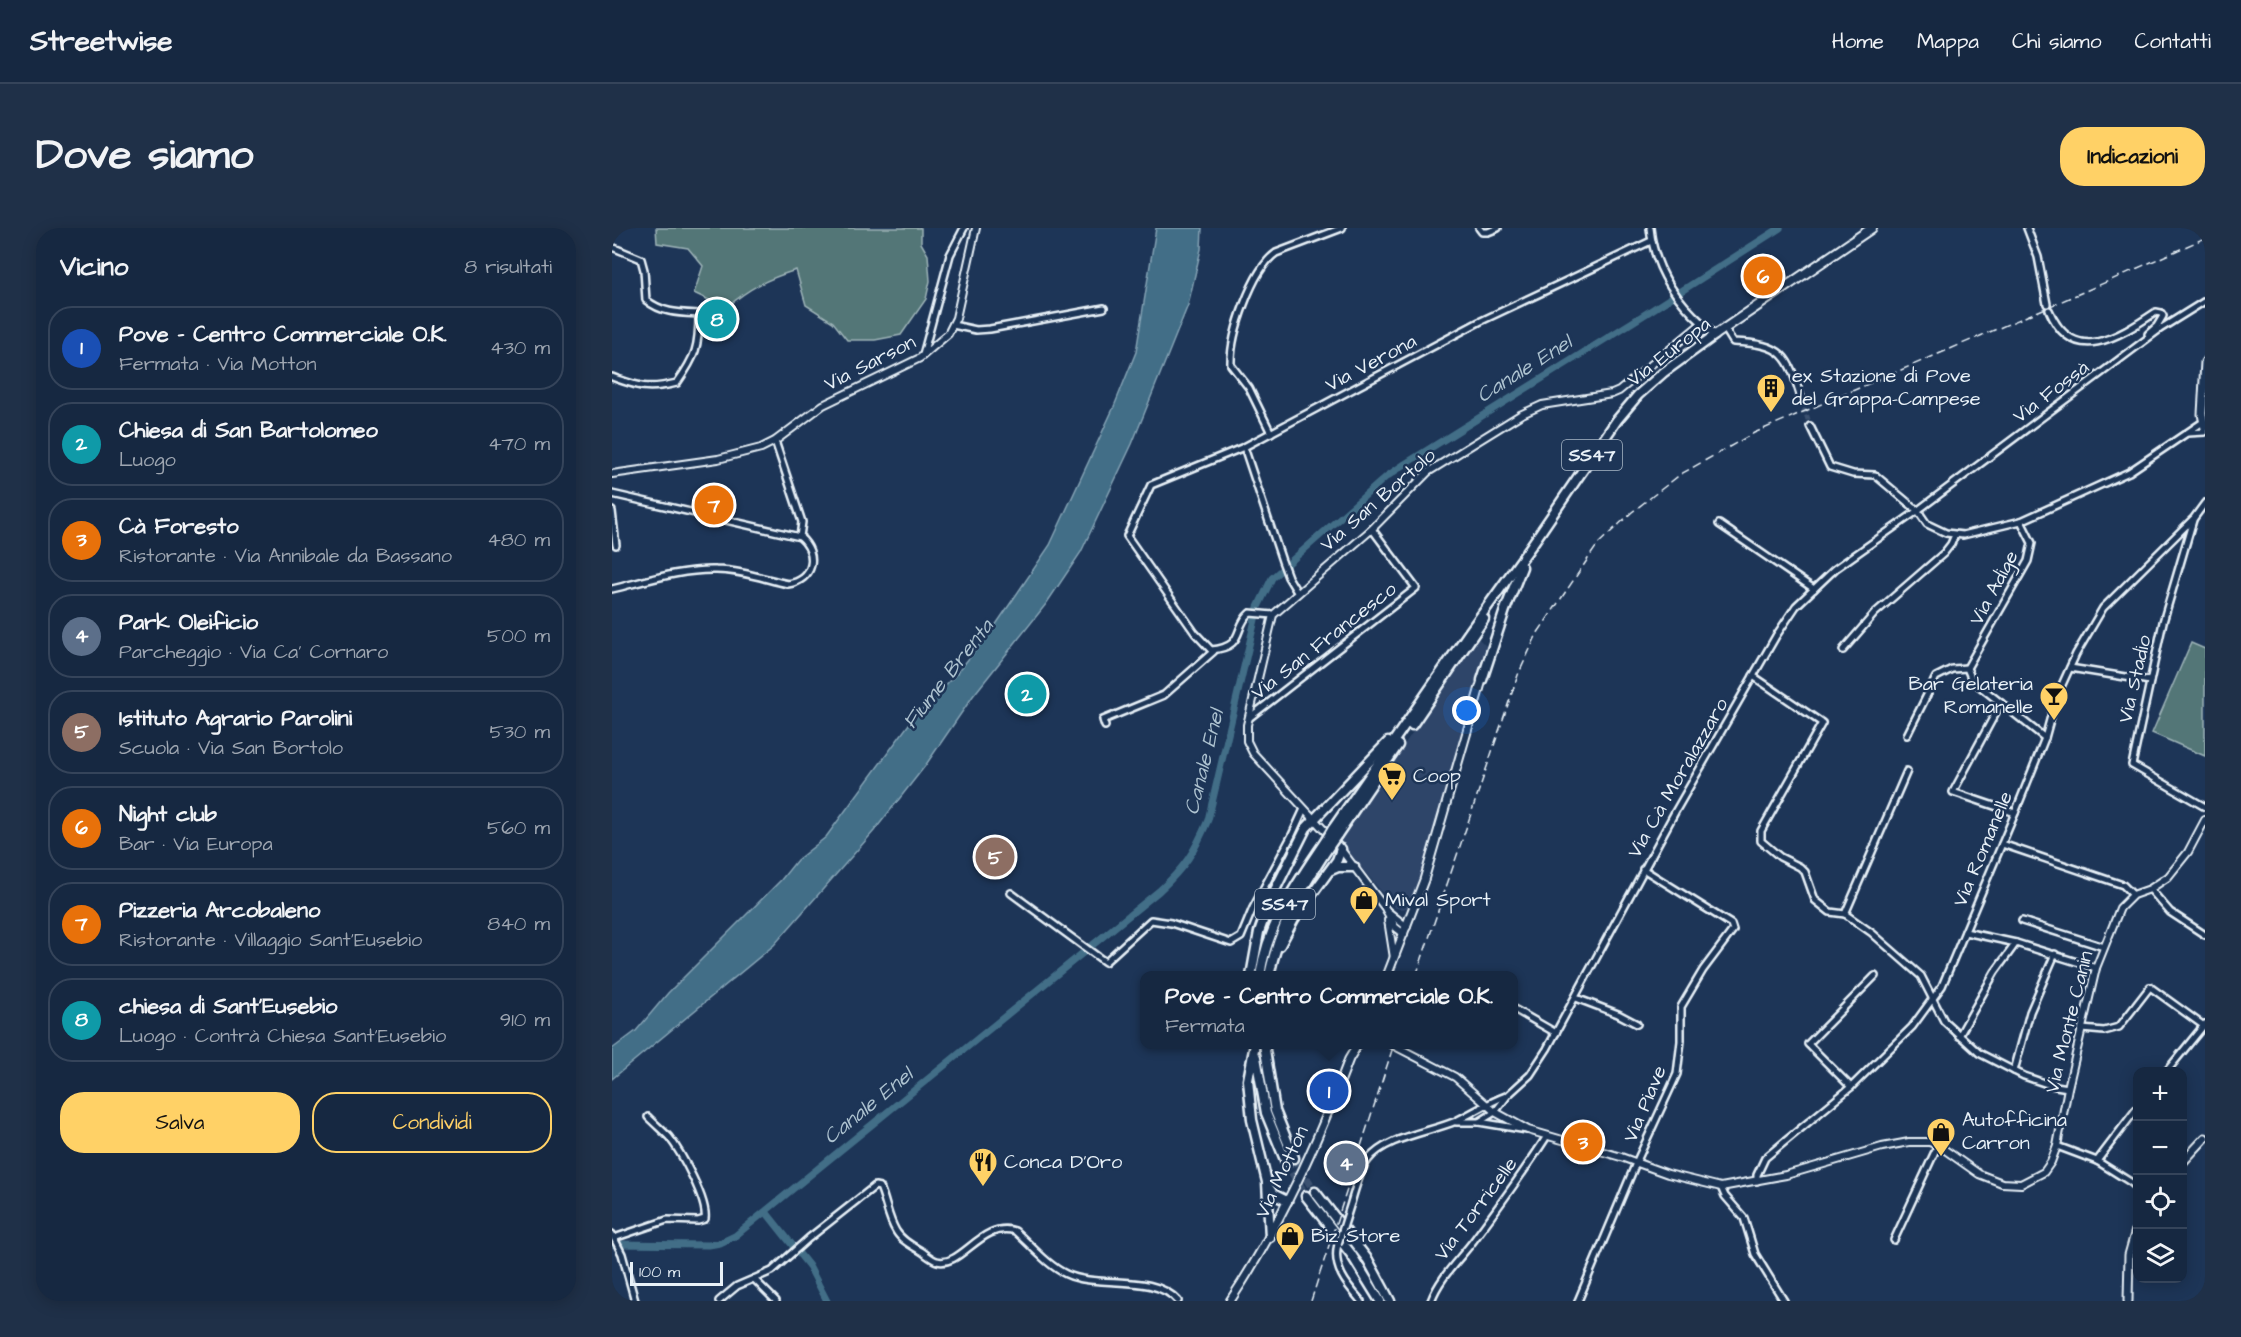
<!DOCTYPE html>
<html lang="it">
<meta charset="utf-8">
<style>
:root{--surface:#162841;--page:#1f3048;--text:#f1f3f6;--muted:#9ea6b1;--line:#35445a;--accent:#ffd166}
body{margin:0;font-family:"Architects Daughter",sans-serif;background:var(--page);color:var(--text)}
.controls{position:absolute;right:18px;bottom:18px;display:grid;overflow:hidden;border-radius:12px;box-shadow:0 3px 15px #0003}
.controls button{width:54px;height:54px;display:grid;place-items:center;padding:0;border:0;border-bottom:2px solid var(--line);background:var(--surface);color:var(--text);font:30px sans-serif}
.scale{position:absolute;left:18px;bottom:15px;width:93px;box-sizing:border-box;padding-left:6px;border:3px solid #e8f1f8;border-top:0;font-size:16px;line-height:21px;white-space:nowrap;color:#e8f1f8;-webkit-text-stroke:4px #1d3557;paint-order:stroke}
.you{position:absolute;left:855px;top:483px;width:21px;height:21px;margin:-15px;border:4px solid #fff;border-radius:50%;background:#1a73e8;box-shadow:0 0 0 9px #1a73e833}
.badge{display:grid;place-items:center;width:39px;height:39px;border-radius:50%;background:var(--accent);color:#fff;font-size:20px;font-weight:700}
.pin{position:absolute;translate:-50% -50%;border:3px solid #fff;box-shadow:0 2px 6px #0006}
.popup{position:absolute;left:528px;top:743px;width:378px;height:78px;box-sizing:border-box;display:grid;place-content:center;border-radius:12px;background:var(--surface);filter:drop-shadow(0 2px 4px #0005);font-size:20px;white-space:nowrap;color:var(--muted)}
.popup b{font-size:22px;color:var(--text)}
.popup::after{content:'';position:absolute;left:50%;top:100%;margin-left:-12px;border:12px solid transparent;border-top-color:var(--surface)}
.list{margin:0;padding:0;list-style:none}
h2{display:flex;justify-content:space-between;align-items:center;height:78px;margin:0;padding:0 24px;font-size:26px}
h2 small{font-size:20px;font-weight:400;color:var(--muted)}
.list li{display:grid;grid-template-columns:39px 1fr auto;gap:18px;align-items:center;box-sizing:border-box;height:84px;margin:0 12px 12px;padding:0 12px;border:2px solid var(--line);border-radius:24px}
.list b{display:block;font-size:22px;white-space:nowrap}
.list p{margin:0;font-size:20px;white-space:nowrap;color:var(--muted)}
.list em{font-size:20px;font-style:normal;color:var(--muted)}
.actions{display:flex;gap:12px;padding:18px 24px}
.actions a{flex:1;padding:14px 0;border:2px solid var(--accent);border-radius:24px;text-align:center;font-size:21px;color:var(--accent)}
.actions .main{background:var(--accent);color:#111}
.icon{flex:none;width:33px;height:33px;fill:none;stroke:currentColor;stroke-width:2;stroke-linecap:round;stroke-linejoin:round}
.map{position:relative;flex:none;width:1593px;height:1073px;overflow:hidden;border-radius:24px}
header{display:flex;align-items:center;gap:36px;box-sizing:border-box;height:84px;padding:0 30px;background:var(--surface);border-bottom:2px solid var(--line)}
header strong{font-size:28px}
nav{display:flex;gap:33px;margin-inline-start:auto;font-size:21px}
.intro{display:flex;align-items:center;justify-content:space-between;box-sizing:border-box;height:144px;padding:0 36px}
h1{margin:0;font-size:42px}
.button{padding:15px 27px;border-radius:24px;background:var(--accent);color:#111;font-size:21px;font-weight:700}
main{display:flex;gap:36px;padding:0 36px}
aside{flex:1;background:var(--surface);border-radius:24px;box-shadow:0 3px 15px #0003}
.map>svg:first-child{display:block}
.built{fill:#2e4569}
.green{fill:#537677;stroke:#9eb4b8;stroke-width:1.5}
.water{fill:#426e87;stroke:#84a2b4;stroke-width:1.5}
.lines{fill:none;stroke-linecap:round;stroke-linejoin:round}
.canal{stroke:#426e87;stroke-width:7}
.minor-tunnel{stroke:#3b516f;stroke-width:5;stroke-dasharray:5 2.5;stroke-linecap:butt}
.trunk-tunnel{stroke:#3b516f;stroke-width:8;stroke-dasharray:8 4;stroke-linecap:butt}
.minor-casing{stroke:#e8f1f8;stroke-width:10}
.tertiary-casing{stroke:#e8f1f8;stroke-width:10}
.secondary-casing{stroke:#e8f1f8;stroke-width:11}
.primary-casing{stroke:#e8f1f8;stroke-width:12}
.trunk-casing{stroke:#e8f1f8;stroke-width:13}
.minor{stroke:#1d3557;stroke-width:5}
.tertiary{stroke:#1d3557;stroke-width:6}
.secondary{stroke:#1d3557;stroke-width:7}
.primary{stroke:#1d3557;stroke-width:8}
.trunk{stroke:#1d3557;stroke-width:8}
.rail{stroke:#e8f1f8;stroke-width:1.5;stroke-dasharray:9 4.5;stroke-linecap:butt}
.minor-bridge-casing{stroke:#e8f1f8;stroke-width:10;stroke-linecap:butt}
.trunk-bridge-casing{stroke:#e8f1f8;stroke-width:13;stroke-linecap:butt}
.minor-bridge{stroke:#1d3557;stroke-width:5}
.trunk-bridge{stroke:#1d3557;stroke-width:8}
.labels{text-anchor:middle;dominant-baseline:central;stroke-width:5;stroke-linejoin:round;paint-order:stroke}
.shield{fill:#1d3557;stroke:#abb9c8;stroke-width:1.5}
.shield-label{font-size:18px;font-weight:bold;fill:#e8f1f8}
.street-label{font-size:20px;fill:#e8f1f8;stroke:#1d3557}
.poi-label{font-size:20px;fill:#e8f1f8;stroke:#1d3557;text-anchor:start}
.water-label{font-size:21px;font-style:italic;fill:#aec3d0;stroke:#1d3557}
</style>
<header>
<strong>Streetwise</strong>
<nav><a>Home</a><a>Mappa</a><a>Chi siamo</a><a>Contatti</a></nav>
</header>
<div class="intro"><h1>Dove siamo</h1><a class="button">Indicazioni</a></div>
<main>
<aside>
<h2>Vicino<small>8 risultati</small></h2>
<ul class="list">
<li><span class="badge" style="background:#1a4fb4">1</span><div><b>Pove - Centro Commerciale O.K.</b><p>Fermata · Via Motton</p></div><em>430 m</em></li>
<li><span class="badge" style="background:#0f9aa8">2</span><div><b>Chiesa di San Bartolomeo</b><p>Luogo</p></div><em>470 m</em></li>
<li><span class="badge" style="background:#e8710a">3</span><div><b>Cà Foresto</b><p>Ristorante · Via Annibale da Bassano</p></div><em>480 m</em></li>
<li><span class="badge" style="background:#5c6f8a">4</span><div><b>Park Oleificio</b><p>Parcheggio · Via Ca' Cornaro</p></div><em>500 m</em></li>
<li><span class="badge" style="background:#8d6e63">5</span><div><b>Istituto Agrario Parolini</b><p>Scuola · Via San Bortolo</p></div><em>530 m</em></li>
<li><span class="badge" style="background:#e8710a">6</span><div><b>Night club</b><p>Bar · Via Europa</p></div><em>560 m</em></li>
<li><span class="badge" style="background:#e8710a">7</span><div><b>Pizzeria Arcobaleno</b><p>Ristorante · Villaggio Sant'Eusebio</p></div><em>840 m</em></li>
<li><span class="badge" style="background:#0f9aa8">8</span><div><b>chiesa di Sant'Eusebio</b><p>Luogo · Contrà Chiesa Sant'Eusebio</p></div><em>910 m</em></li>
</ul>
<div class="actions"><a class="main">Salva</a><a>Condividi</a></div>
</aside>
<div class="map">
<svg width="1593" height="1073" viewBox="0 0 1593 1073">
<rect width="100%" height="100%" fill="#1d3557"/>
<filter id="ink" filterUnits="userSpaceOnUse"><feTurbulence type="fractalNoise" baseFrequency=".0167" numOctaves="2"/><feDisplacementMap in="SourceGraphic" scale="12" xChannelSelector="R" yChannelSelector="G"/><feConvolveMatrix kernelMatrix="1 2 1 2 8 2 1 2 1" color-interpolation-filters="sRGB"/></filter>
<g filter="url(#ink)">
<!-- built -->
<polygon class="built" points="865,409 875,419 823,602 801,674 797,679 791,681 783,680 727,613"/>
<!-- green -->
<g class="green">
<path d="M44,0H309V15L316,27L318,53L314,71L289,107L263,112H235L221,94L194,77L184,42C155,51 137,60 114,80L82,65L91,38L76,20L45,15Z"/>
<polygon points="1579,415 1593,421 1593,528 1540,505"/>
</g>
<!-- water -->
<polygon class="water" points="544,0 590,0 589,21 576,77 520,216 469,324 434,376 361,468 313,538 262,603 162,717 0,851 0,821 24,803 56,765 169,652 185,632 214,609 300,492 346,444 385,395 438,317 501,181 524,124"/>
<g class="lines">
<!-- canal -->
<g class="canal">
<polyline points="154,984 197,1038 215,1073"/>
<path d="M0,1016L97,1017L108,1015L123,1008L547,663C573,639 582,625 596,592L646,379L660,350L774,249L793,236L1035,85L1168,0"/>
</g>
<!-- minor-tunnel -->
<polyline class="minor-tunnel" points="1190,173 1198,198"/>
<!-- trunk-tunnel -->
<g class="trunk-tunnel">
<polyline points="682,930 703,964"/>
<polyline points="674,934 694,968"/>
</g>
<!-- minor casing -->
<g class="minor-casing">
<g id="minor">
<polyline points="867,0 870,4 876,4 886,0"/>
<path d="M1038,0C1042,39 1061,69 1090,95"/>
<polyline points="1415,0 1426,29 1435,76"/>
<path d="M0,19L29,31L32,42L34,72C50,85 67,85 87,86C87,119 84,128 65,155C36,162 27,159 0,149"/>
<path d="M1437,82C1461,140 1508,108 1544,84L1549,85L1551,88L1545,98L1536,106"/>
<polyline points="341,97 364,102 378,101 492,80"/>
<path d="M1113,101L1121,114C1173,116 1176,127 1190,173"/>
<polyline points="311,127 338,27 352,0"/>
<polyline points="1198,198 1218,239 1241,246 1263,247 1306,283 1315,296 1334,305 1351,307 1409,293 1517,244 1591,194"/>
<path d="M659,205L637,160L619,137C618,107 640,42 664,25L730,0"/>
<polyline points="1576,205 1593,204"/>
<polyline points="163,213 190,294 188,309"/>
<path d="M632,219L539,257L515,308L583,405L599,422C634,419 621,399 638,385L661,387"/>
<path d="M0,266L188,309C207,326 202,352 176,356C153,351 128,342 104,342C69,341 34,353 0,361"/>
<polyline points="0,283 4,317"/>
<polyline points="1581,292 1551,394 1520,537 1593,579"/>
<polyline points="1409,293 1420,315 1416,333 1355,440 1360,452 1433,510"/>
<polyline points="1107,296 1202,361"/>
<polyline points="685,364 676,349 670,333 632,219 867,94 1039,13"/>
<polyline points="1231,422 1263,385 1332,325 1339,316 1343,307"/>
<polyline points="1458,440 1538,453"/>
<polyline points="1141,448 1210,495 1149,603 1149,613 1168,629 1188,639 1193,644 1203,672 1218,684 1233,686"/>
<polyline points="1389,475 1341,564 1403,585"/>
<polyline points="637,490 804,360 760,301"/>
<polyline points="493,498 491,492 552,467 602,423"/>
<polyline points="1295,507 1324,449 1340,441 1355,440"/>
<polyline points="1390,616 1511,657 1521,667"/>
<polyline points="1538,661 1558,684 1593,707"/>
<polyline points="399,665 493,734 539,692 559,695 619,715 629,709 641,680 680,607 692,581"/>
<polyline points="1233,686 1260,705 1309,748 1332,793 1367,825 1412,848 1438,857 1456,860"/>
<polyline points="1233,686 1295,543"/>
<polyline points="1410,693 1492,719"/>
<polyline points="1353,704 1404,715 1484,740"/>
<polyline points="964,770 1006,786 1025,796"/>
<polyline points="902,781 944,805"/>
<polyline points="1470,801 1492,803 1507,799 1538,759 1592,798"/>
<polyline points="1347,808 1383,744 1404,715"/>
<polyline points="1402,843 1418,784 1443,726"/>
<polyline points="1554,844 1593,796"/>
<polyline points="1239,859 1196,816 1263,748"/>
<polyline points="844,894 867,894 915,902"/>
<polyline points="867,894 883,884 896,867 918,847 935,821 1063,584 1164,408 1184,378 1223,341 1301,286 1548,101 1593,73"/>
<polyline points="1445,918 1485,933 1520,955"/>
<polyline points="1485,933 1526,879"/>
<polyline points="1145,953 1145,947 1153,930 1239,859 1300,799 1330,758 1403,585 1433,510 1444,470 1464,426 1491,380 1582,290 1593,275"/>
<polyline points="1526,956 1520,955 1526,961"/>
<polyline points="1109,959 1113,968 1132,990 1143,1026 1172,1073"/>
<path d="M739,975C743,962 747,944 756,932C773,909 819,904 844,893C861,885 877,874 894,868"/>
<polyline points="0,1006 10,1026 23,1073"/>
<path d="M2,1010L55,992L86,993L93,991C96,973 69,924 57,909C50,902 43,896 36,889"/>
<polyline points="1282,1012 1326,917"/>
<path d="M726,1016C720,1039 734,1056 749,1073"/>
<polyline points="142,1051 164,1073"/>
<path d="M107,1073L125,1058L160,1043L197,1010L263,958L268,959C274,973 276,990 284,1003C289,1012 300,1018 309,1023C314,1026 319,1031 325,1033C349,1040 370,992 403,1003C419,1017 435,1037 454,1046C486,1061 541,1044 566,1073"/>
<path d="M819,1073C828,1049 847,1032 862,1012C887,978 912,944 935,908"/>
<polyline points="966,1073 1024,935 1065,846 1069,813 1069,779 1091,742 1121,702 1119,696 1031,641"/>
</g>
</g>
<!-- tertiary casing -->
<g class="tertiary-casing">
<g id="tertiary">
<polyline points="0,246 106,231 149,220 163,213 211,177 308,130 336,106 344,90 364,0"/>
<polyline points="775,683 795,699"/>
<polyline points="776,692 782,730"/>
<polyline points="792,706 783,699 773,680 724,615 641,525 635,513 635,497 661,387 760,301 816,244 908,187 930,177 1000,166 1007,163 1090,95 1103,107"/>
<polyline points="779,816 843,849 883,884 916,902 1009,929 1056,946 1109,959 1174,947 1270,919 1297,914 1317,914 1326,917 1367,946 1390,955 1409,956 1432,944 1439,934 1445,918 1456,860 1484,740 1508,680 1521,667 1538,661 1556,649 1576,624 1593,592"/>
</g>
</g>
<!-- secondary casing -->
<g class="secondary-casing">
<g id="secondary">
<polyline points="1593,134 1590,186 1593,200"/>
<polyline points="775,748 812,652 870,452"/>
<polyline points="1570,935 1593,910"/>
<path d="M618,1073C668,998 705,915 737,831L746,816"/>
<polyline points="1516,1073 1517,1027 1526,995"/>
</g>
</g>
<!-- primary casing -->
<g class="primary-casing">
<polyline id="primary" points="1103,107 1260,0"/>
</g>
<!-- trunk casing -->
<g class="trunk-casing">
<g id="trunk">
<polyline points="870,452 893,382 910,339"/>
<polyline points="800,497 872,391"/>
<polyline points="720,602 858,403 919,318 1005,192 1026,167 1052,144 1103,107"/>
<polyline points="725,607 786,517"/>
<polyline points="719,642 726,639 742,639"/>
<polyline points="668,717 682,691 725,632 729,621"/>
<polyline points="639,748 647,704 660,668 694,600 776,514"/>
<path d="M648,748C655,696 686,654 714,612"/>
<path d="M657,748C667,698 691,658 718,617"/>
<polyline points="643,816 636,852 640,892 655,954 658,1009"/>
<polyline points="652,816 663,883 682,930"/>
<polyline points="644,829 654,885 674,934"/>
<polyline points="656,958 661,966 675,973"/>
<polyline points="703,964 756,1032 778,1073"/>
<polyline points="694,968 739,1026 768,1073"/>
</g>
</g>
<!-- minor -->
<use href="#minor" class="minor"/>
<!-- tertiary -->
<use href="#tertiary" class="tertiary"/>
<!-- secondary -->
<use href="#secondary" class="secondary"/>
<!-- primary -->
<use href="#primary" class="primary"/>
<!-- trunk -->
<use href="#trunk" class="trunk"/>
<!-- rail -->
<g class="rail">
<polyline points="804,748 906,447 925,406 986,316 1020,284 1069,246 1142,205 1499,52 1593,10"/>
<polyline points="699,1073 782,816"/>
</g>
<!-- minor-bridge casing -->
<g class="minor-bridge-casing">
<polyline id="minor-bridge" points="726,1016 739,975"/>
</g>
<!-- trunk-bridge casing -->
<g class="trunk-bridge-casing">
<g id="trunk-bridge">
<polyline points="714,612 720,602"/>
<polyline points="718,617 725,607"/>
</g>
</g>
<!-- minor-bridge -->
<use href="#minor-bridge" class="minor-bridge"/>
<!-- trunk-bridge -->
<use href="#trunk-bridge" class="trunk-bridge"/>
</g>
</g>
<!-- icons -->
<defs>
<g id="building-pin" transform="scale(1.5)"><path d="M0 17L-7.5 6A9.5 9.5 0 1 1 7.5 6Z" fill="#ffd166" stroke="#1d3557"/><path d="M-4-6H4V6H1V3H-1V6H-4ZM-2.5-4.3h1.7v1.8h-1.7ZM.8-4.3h1.7v1.8H.8ZM-2.5-1h1.7V.8h-1.7ZM.8-1h1.7V.8H.8Z" fill="#111"/></g>
<g id="bar-pin" transform="scale(1.5)"><path d="M0 17L-7.5 6A9.5 9.5 0 1 1 7.5 6Z" fill="#ffd166" stroke="#1d3557"/><path d="M-6-5H6L.8 .8V4.5H3.5V6h-7V4.5H-.8V.8Z" fill="#111"/></g>
<g id="supermarket-pin" transform="scale(1.5)"><path d="M0 17L-7.5 6A9.5 9.5 0 1 1 7.5 6Z" fill="#ffd166" stroke="#1d3557"/><path d="M-6-5.5h2.5l.6 2H6L4.5 2H-2.5L-4.4-4H-6ZM-1.5 3.2a1.3 1.3 0 1 0 .1 0ZM3 3.2a1.3 1.3 0 1 0 .1 0Z" fill="#111"/></g>
<g id="shop-pin" transform="scale(1.5)"><path d="M0 17L-7.5 6A9.5 9.5 0 1 1 7.5 6Z" fill="#ffd166" stroke="#1d3557"/><path d="M-5-2.5h2.3a2.7 3.5 0 0 1 5.4 0H5L5.5 6h-11ZM-1.5-2.5h3a1.5 2.3 0 0 0-3 0Z" fill="#111"/></g>
<g id="restaurant-pin" transform="scale(1.5)"><path d="M0 17L-7.5 6A9.5 9.5 0 1 1 7.5 6Z" fill="#ffd166" stroke="#1d3557"/><path d="M-5-6h1v4h1v-4h1v4h1v-4h1v5L-1.5 .5V6h-2V.5L-5-1ZM5-6V6H3V1.5H1.5Q1.5-4 5-6Z" fill="#111"/></g>
</defs>
<g fill-rule="evenodd">
<use href="#building-pin" x="1159" y="160"/>
<use href="#bar-pin" x="1442" y="468"/>
<use href="#supermarket-pin" x="780" y="548"/>
<use href="#shop-pin" x="752" y="672"/>
<use href="#shop-pin" x="1329" y="904"/>
<use href="#restaurant-pin" x="371" y="934"/>
<use href="#shop-pin" x="678" y="1008"/>
</g>
<g class="labels">
<!-- shield labels -->
<g class="shield">
<rect x="950" y="212" width="60" height="30" rx="4.5"/>
<rect x="643" y="661" width="60" height="30" rx="4.5"/>
</g>
<g class="shield-label">
<text x="980" y="227">SS47</text>
<text x="673" y="676">SS47</text>
</g>
<!-- street labels -->
<g class="street-label">
<text transform="translate(1057 124) rotate(-38)">Via Europa</text>
<text transform="translate(258 135) rotate(-27)">Via Sarson</text>
<text transform="translate(759 135) rotate(-28)">Via Verona</text>
<text transform="translate(1439 164) rotate(-37)">Via Fossà</text>
<text transform="translate(766 272) rotate(-41)">Via San Bortolo</text>
<text transform="translate(1382 360) rotate(-62)">Via Adige</text>
<text transform="translate(712 413) rotate(-38)">Via San Francesco</text>
<text transform="translate(1523 451) rotate(-77)">Via Stadio</text>
<text transform="translate(1066 550) rotate(-60)">Via Cà Moralazzaro</text>
<text transform="translate(1371 621) rotate(-67)">Via Romanelle</text>
<text transform="translate(1457 794) rotate(-76)">Via Monte Canin</text>
<text transform="translate(1033 876) rotate(-67)">Via Piave</text>
<text transform="translate(670 944) rotate(-65)">Via Motton</text>
<text transform="translate(864 981) rotate(-53)">Via Torricelle</text>
</g>
<!-- poi labels -->
<g class="poi-label">
<text x="1180" y="148">ex Stazione di Pove<tspan x="1180" dy="23">del Grappa-Campese</tspan></text>
<text x="1421" y="456" text-anchor="end">Bar Gelateria<tspan x="1421" dy="23">Romanelle</tspan></text>
<text x="801" y="548">Coop</text>
<text x="773" y="672">Mival Sport</text>
<text x="1350" y="892">Autofficina<tspan x="1350" dy="23">Carron</tspan></text>
<text x="392" y="934">Conca D'Oro</text>
<text x="699" y="1008">Biz Store</text>
</g>
<!-- water labels -->
<g class="water-label">
<text transform="translate(912 141) rotate(-32)">Canale Enel</text>
<text transform="translate(336 446) rotate(-52)">Fiume Brenta</text>
<text transform="translate(592 534) rotate(-76)">Canale Enel</text>
<text transform="translate(256 878) rotate(-39)">Canale Enel</text>
</g>
</g>
</svg>
<div class="controls">
<button>+</button>
<button>−</button>
<button><svg class="icon" aria-label="locate" viewBox="0 0 24 24"><circle cx="12" cy="12" r="6"/><path d="M12 2v4M12 18v4M2 12h4M18 12h4"/></svg></button>
<button><svg class="icon" aria-label="layers" viewBox="0 0 24 24"><path d="M12 4l9 5-9 5-9-5zM3 14l9 5 9-5"/></svg></button>
</div>
<div class="scale">100 m</div>
<div class="you"></div>
<div class="pin badge" style="left:717px;top:863px;background:#1a4fb4">1</div>
<div class="popup"><b>Pove - Centro Commerciale O.K.</b>Fermata</div>
<div class="pin badge" style="left:415px;top:466px;background:#0f9aa8">2</div>
<div class="pin badge" style="left:971px;top:914px;background:#e8710a">3</div>
<div class="pin badge" style="left:734px;top:935px;background:#5c6f8a">4</div>
<div class="pin badge" style="left:383px;top:629px;background:#8d6e63">5</div>
<div class="pin badge" style="left:1151px;top:48px;background:#e8710a">6</div>
<div class="pin badge" style="left:102px;top:277px;background:#e8710a">7</div>
<div class="pin badge" style="left:105px;top:91px;background:#0f9aa8">8</div>
</div>
</main>
